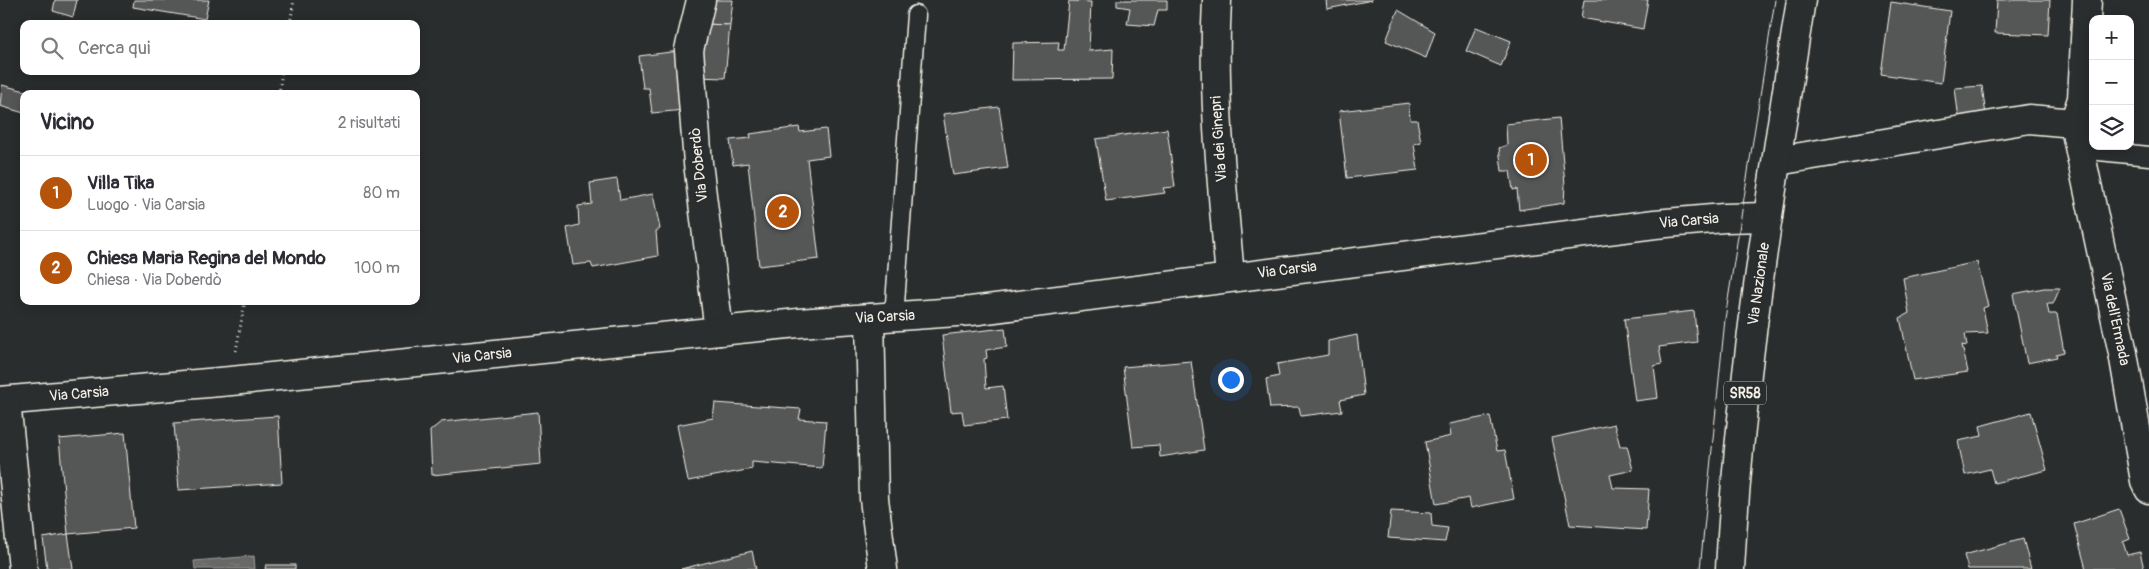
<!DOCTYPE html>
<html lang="it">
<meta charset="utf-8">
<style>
:root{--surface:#fff;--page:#f7f7f7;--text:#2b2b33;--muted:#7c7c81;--line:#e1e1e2;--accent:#b45309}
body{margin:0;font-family:Pangolin,sans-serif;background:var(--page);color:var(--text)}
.controls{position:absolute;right:15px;top:15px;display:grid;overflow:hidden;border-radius:10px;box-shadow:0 2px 12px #0003}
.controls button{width:45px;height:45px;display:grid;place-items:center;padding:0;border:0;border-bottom:1px solid var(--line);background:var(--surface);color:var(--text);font:25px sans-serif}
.you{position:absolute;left:1230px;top:379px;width:18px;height:18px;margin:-12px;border:4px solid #fff;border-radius:50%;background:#1a73e8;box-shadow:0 0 0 8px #1a73e833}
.badge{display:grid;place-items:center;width:32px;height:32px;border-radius:50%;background:var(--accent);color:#fff;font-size:16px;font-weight:700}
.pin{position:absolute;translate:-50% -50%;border:2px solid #fff;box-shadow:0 1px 5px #0006}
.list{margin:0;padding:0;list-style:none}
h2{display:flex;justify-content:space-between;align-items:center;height:65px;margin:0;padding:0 20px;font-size:21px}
h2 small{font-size:16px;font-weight:400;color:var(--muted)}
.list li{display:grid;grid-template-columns:32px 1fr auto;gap:15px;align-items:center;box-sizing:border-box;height:75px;padding:0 20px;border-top:1px solid var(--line)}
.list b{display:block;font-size:19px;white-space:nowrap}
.list p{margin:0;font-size:16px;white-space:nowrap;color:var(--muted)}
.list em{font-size:16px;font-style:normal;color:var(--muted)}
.icon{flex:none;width:28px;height:28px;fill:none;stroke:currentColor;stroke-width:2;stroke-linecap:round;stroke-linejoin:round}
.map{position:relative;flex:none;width:2149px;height:569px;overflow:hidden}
.search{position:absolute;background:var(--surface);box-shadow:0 2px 12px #0003;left:20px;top:20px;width:400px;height:55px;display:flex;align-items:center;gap:12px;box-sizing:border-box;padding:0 18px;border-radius:10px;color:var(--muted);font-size:19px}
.panel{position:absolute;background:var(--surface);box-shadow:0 2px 12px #0003;left:20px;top:90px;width:400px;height:215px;border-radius:10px}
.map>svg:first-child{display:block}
.water{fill:url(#water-ripples);stroke:#9f9f9a}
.building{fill:#555756;stroke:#f4f1e8}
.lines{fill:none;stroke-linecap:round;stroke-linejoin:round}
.lane-casing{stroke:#f4f1e8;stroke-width:21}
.street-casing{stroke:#f4f1e8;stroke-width:31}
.primary-casing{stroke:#f4f1e8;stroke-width:31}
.path{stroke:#f4f1e8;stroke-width:3;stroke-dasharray:1 4;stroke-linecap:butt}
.lane{stroke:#2a2d2e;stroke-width:18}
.street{stroke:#2a2d2e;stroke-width:28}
.primary{stroke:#2a2d2e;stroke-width:28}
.tram{stroke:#f4f1e8;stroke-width:1}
.labels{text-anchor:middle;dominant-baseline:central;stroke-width:4.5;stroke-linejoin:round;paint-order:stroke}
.shield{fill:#2a2d2e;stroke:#b7b6b0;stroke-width:1}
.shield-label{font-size:14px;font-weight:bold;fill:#f4f1e8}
.street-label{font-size:15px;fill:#f4f1e8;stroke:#2a2d2e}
</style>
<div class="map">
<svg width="2149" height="569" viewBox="0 0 2149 569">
<defs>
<pattern id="water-ripples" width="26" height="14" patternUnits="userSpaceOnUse" patternTransform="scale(1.25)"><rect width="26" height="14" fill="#676866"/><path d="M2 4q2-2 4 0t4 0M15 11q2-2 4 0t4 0" fill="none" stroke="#7d7e7c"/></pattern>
</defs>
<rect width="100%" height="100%" fill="#2a2d2e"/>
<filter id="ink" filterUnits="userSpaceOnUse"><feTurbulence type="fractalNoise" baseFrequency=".02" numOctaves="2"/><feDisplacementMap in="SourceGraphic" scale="10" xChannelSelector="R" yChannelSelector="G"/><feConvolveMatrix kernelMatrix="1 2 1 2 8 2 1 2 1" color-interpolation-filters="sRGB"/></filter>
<g filter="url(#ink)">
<!-- water -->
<polygon class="water" points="254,556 255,569 195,569 194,561"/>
<!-- building -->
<g class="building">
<polygon points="55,0 77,0 73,17 53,11"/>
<polygon points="134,0 209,0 205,19 133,7"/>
<polygon points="713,0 733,0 730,25 702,24"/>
<polygon points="1117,0 1167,0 1167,10 1158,10 1154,26 1127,24 1130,8 1117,6"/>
<polygon points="1326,0 1372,0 1327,9"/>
<polygon points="1584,0 1648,0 1643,29 1581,18"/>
<polygon points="1997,0 2050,0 2048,35 1995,33"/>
<polygon points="1069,1 1091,2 1089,51 1113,49 1112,79 1012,80 1013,43 1059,42 1058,50 1064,50"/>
<polygon points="1891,2 1950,11 1941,83 1881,74"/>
<polygon points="1398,10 1435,32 1426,58 1386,41"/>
<polygon points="702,24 730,25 725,78 696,77"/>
<polygon points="1476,27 1511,41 1501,66 1466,51"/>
<polygon points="679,51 685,110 652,113 649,88 643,88 639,56"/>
<polygon points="2,85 33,93 24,94 24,113 0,106"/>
<polygon points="1982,86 1986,115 1959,120 1955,88"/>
<polygon points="1409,103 1410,120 1417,120 1421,142 1414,144 1418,170 1347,178 1339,111"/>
<polygon points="999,107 1008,168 953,175 943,114"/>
<polygon points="1559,118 1565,185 1564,203 1519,210 1517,189 1513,190 1510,171 1502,171 1499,148 1507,145 1506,124"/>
<polygon points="799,127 800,132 826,129 829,156 807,159 819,259 759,266 748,163 733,165 730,140 751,138 750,134"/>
<polygon points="1167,129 1175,187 1163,188 1165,193 1106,201 1096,139"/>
<polygon points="617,179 620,200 653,194 660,229 656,231 658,256 593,268 591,263 573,265 567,228 579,225 578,206 592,204 590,183"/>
<polygon points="1977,262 1988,306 1983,308 1988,333 1965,334 1967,346 1962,345 1968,372 1913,380 1900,318 1909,313 1903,278"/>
<polygon points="2044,288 2060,288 2053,304 2047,304 2049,314 2057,314 2064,352 2056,354 2057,357 2027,363 2013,294"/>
<polygon points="1694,311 1697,342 1659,347 1662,364 1654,366 1658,398 1635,401 1624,319"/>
<polygon points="1005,328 1007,347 986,350 987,358 984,359 986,388 1003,386 1007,420 964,425 962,411 951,412 942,335"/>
<polygon points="1357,335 1364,395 1340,400 1342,411 1301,416 1299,407 1270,408 1266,379 1279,376 1277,364 1328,355 1328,341"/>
<polygon points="1191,361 1204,450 1160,457 1159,445 1133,447 1123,367"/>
<polygon points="715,403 801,409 799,419 826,421 822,468 752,462 752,469 688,481 677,425 713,418"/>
<polygon points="538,412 541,464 432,475 430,431 441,422"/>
<polygon points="2031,412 2047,470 1994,483 1990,469 1965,475 1958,441 1982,436 1980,426"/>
<polygon points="278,416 282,483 179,490 174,423"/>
<polygon points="1490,416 1497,451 1505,450 1514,499 1471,508 1469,498 1436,504 1425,442 1451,436 1449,424"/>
<polygon points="1614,424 1620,446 1627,446 1633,470 1610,475 1613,488 1649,489 1646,530 1570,525 1552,438"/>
<polygon points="125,433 134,528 68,534 59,439"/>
<polygon points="2119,509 2130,539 2123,542 2127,555 2140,552 2144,569 2086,569 2074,524"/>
<polygon points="1391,511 1431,513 1432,526 1448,528 1445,542 1388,538"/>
<polygon points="68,534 73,569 47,569 43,538"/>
<polygon points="2023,539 2031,569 1968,569 1964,555"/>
<polygon points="752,551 756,569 681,569"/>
<polygon points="266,565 295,565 295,569 265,569"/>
</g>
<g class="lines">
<!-- lane casing -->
<g class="lane-casing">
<g id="lane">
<polyline points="2079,149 2149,156"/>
<polyline points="894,317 916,15"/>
</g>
</g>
<!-- street casing -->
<g class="street-casing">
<g id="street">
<polyline points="701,0 689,50 698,163 719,331"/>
<path d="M1217,0C1212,94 1222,184 1230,277"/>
<polyline points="2074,123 2082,99 2087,0"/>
<polyline points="1777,161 2029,119 2074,123 2123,353 2145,481 2149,489"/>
<polyline points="870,318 874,499 883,569"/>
<polyline points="0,401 231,381 798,323 971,311 1655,224 1724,218 1768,217"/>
<polyline points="6,401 23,569"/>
</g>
</g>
<!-- primary casing -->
<g class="primary-casing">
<path id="primary" d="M1730,569C1740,378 1772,189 1801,0"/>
</g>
<!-- path -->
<g class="path">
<polyline points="290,24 294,0"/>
<polyline points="279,94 282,71"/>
<polyline points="236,351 245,301"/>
</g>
<!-- lane -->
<use href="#lane" class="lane"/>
<!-- street -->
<use href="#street" class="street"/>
<!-- primary -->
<use href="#primary" class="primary"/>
<!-- tram -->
<polyline class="tram" points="1700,569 1725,319 1775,0"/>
</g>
</g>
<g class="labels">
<!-- shield labels -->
<rect class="shield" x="1724" y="381.5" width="42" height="23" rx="4"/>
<g class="shield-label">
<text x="1745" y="393">SR58</text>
</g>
<!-- street labels -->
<g class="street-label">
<text transform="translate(1219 139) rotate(-94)">Via dei Ginepri</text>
<text transform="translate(699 165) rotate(-96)">Via Doberdò</text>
<text transform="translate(1689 221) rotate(-5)">Via Carsia</text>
<text transform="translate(1287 270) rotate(-7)">Via Carsia</text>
<text transform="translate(1759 284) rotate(-82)">Via Nazionale</text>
<text transform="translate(885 317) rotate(-3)">Via Carsia</text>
<text transform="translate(2115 319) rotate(78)">Via dell'Ermada</text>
<text transform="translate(482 356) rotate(-6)">Via Carsia</text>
<text transform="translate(79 394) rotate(-5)">Via Carsia</text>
</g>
</g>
</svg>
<div class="controls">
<button>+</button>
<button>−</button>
<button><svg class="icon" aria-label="layers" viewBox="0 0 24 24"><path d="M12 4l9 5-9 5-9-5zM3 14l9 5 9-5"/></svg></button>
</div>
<div class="you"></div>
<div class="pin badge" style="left:1531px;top:160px">1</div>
<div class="pin badge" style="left:783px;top:212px">2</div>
<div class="search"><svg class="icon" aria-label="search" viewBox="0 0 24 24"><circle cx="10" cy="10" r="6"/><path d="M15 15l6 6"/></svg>Cerca qui</div>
<section class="panel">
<h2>Vicino<small>2 risultati</small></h2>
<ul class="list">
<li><span class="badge">1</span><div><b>Villa Tika</b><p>Luogo · Via Carsia</p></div><em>80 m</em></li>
<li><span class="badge">2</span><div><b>Chiesa Maria Regina del Mondo</b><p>Chiesa · Via Doberdò</p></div><em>100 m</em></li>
</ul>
</section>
</div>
